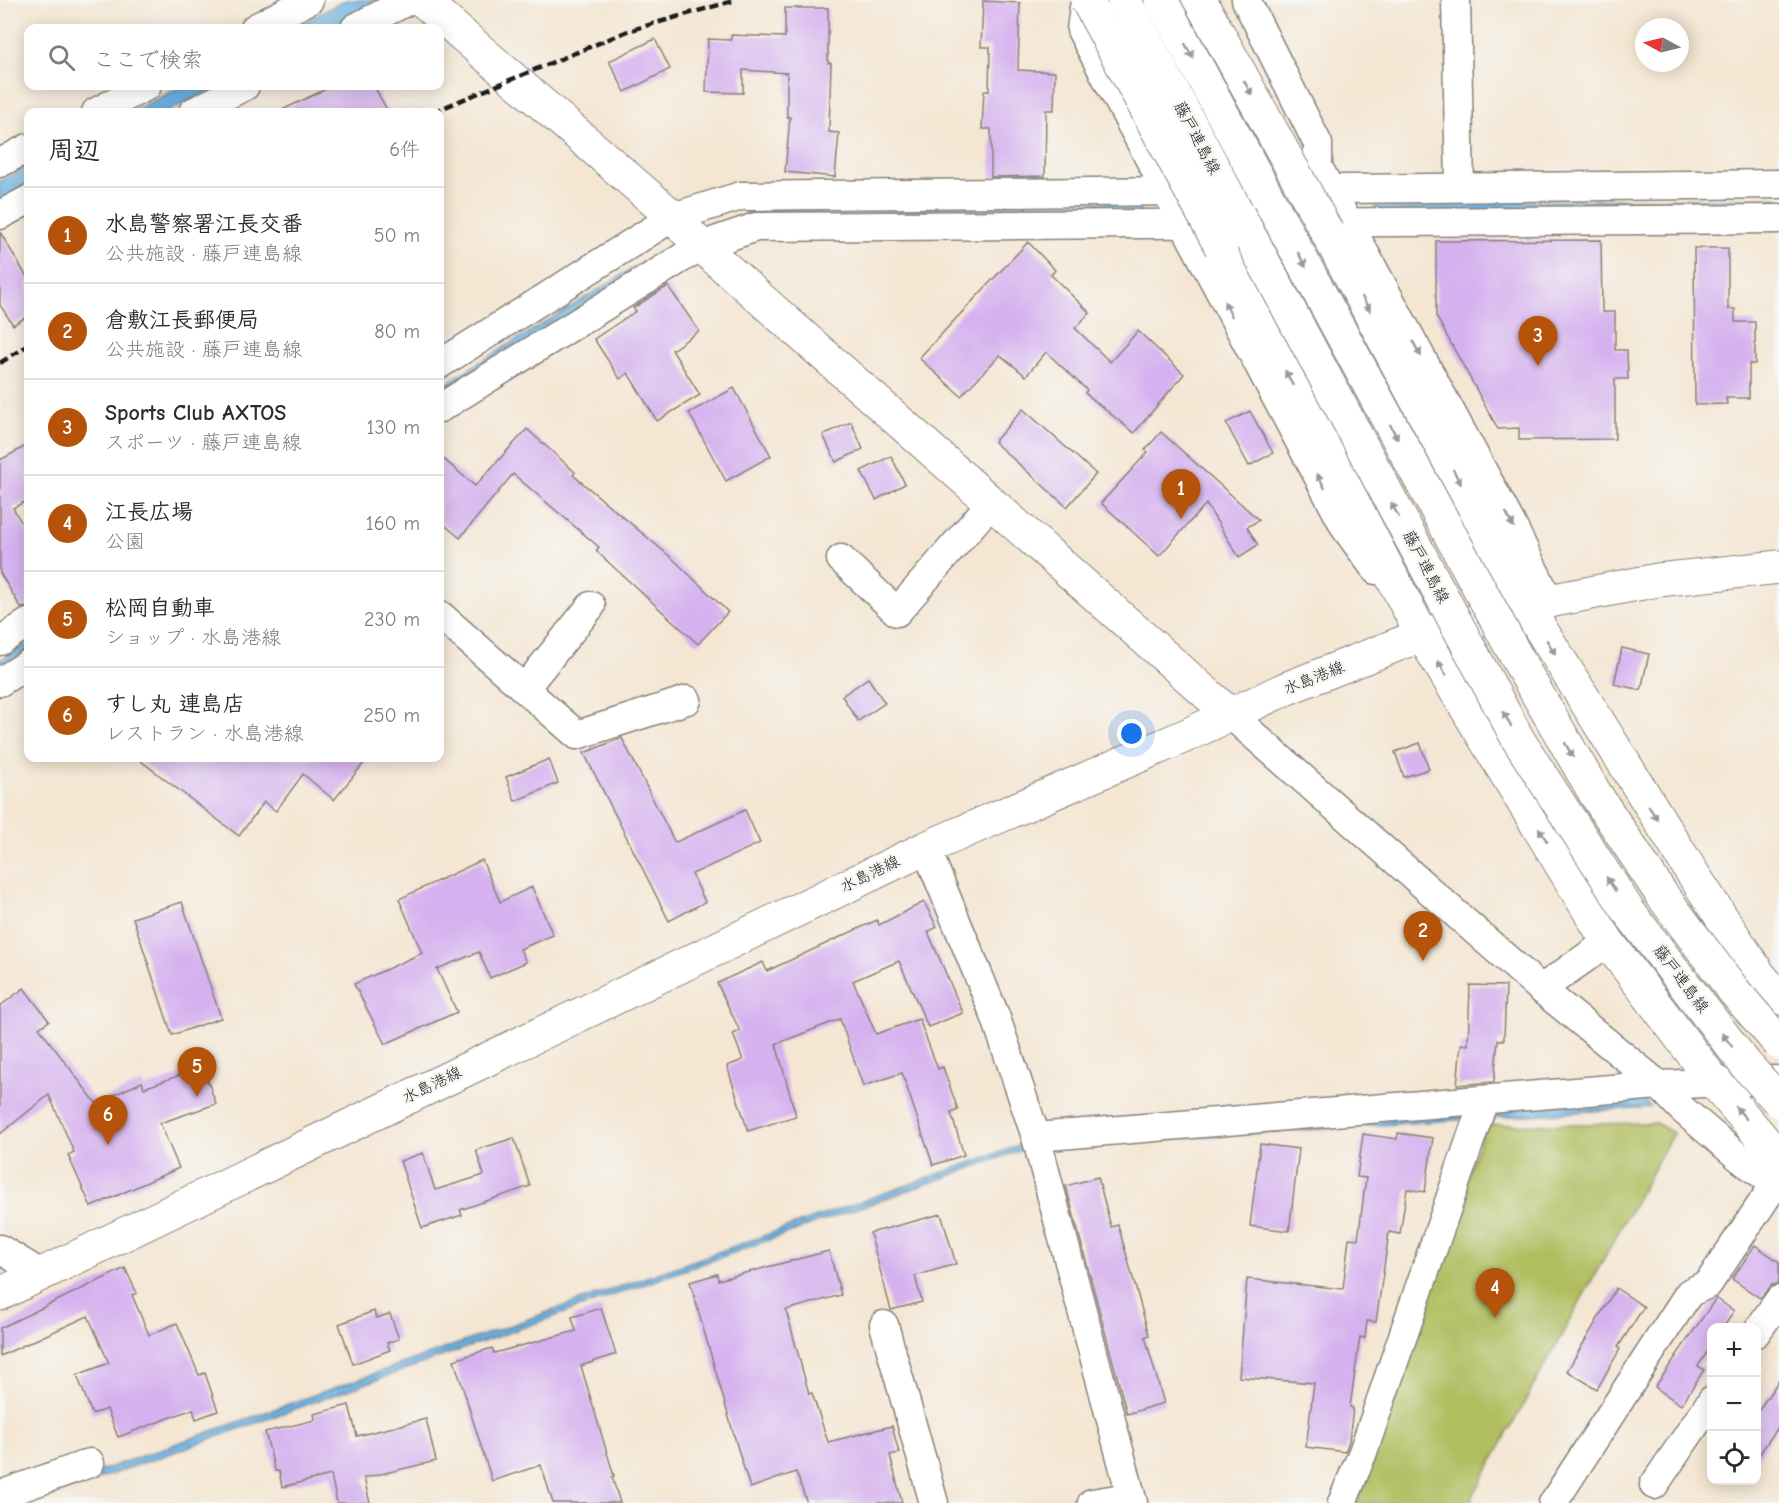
<!DOCTYPE html>
<html lang="ja">
<meta charset="utf-8">
<style>
:root{--surface:#fff;--page:#f2f2f3;--text:#2b2b33;--muted:#7c7c81;--line:#e1e1e2;--accent:#b45309}
body{margin:0;font-family:"Comic Neue","Klee One",sans-serif;background:var(--page);color:var(--text)}
.controls{position:absolute;right:18px;bottom:18px;display:grid;overflow:hidden;border-radius:12px;box-shadow:0 3px 15px #0003}
.controls button{width:54px;height:54px;display:grid;place-items:center;padding:0;border:0;border-bottom:2px solid var(--line);background:var(--surface);color:var(--text);font:30px sans-serif}
.compass{position:absolute;left:1635px;top:18px;width:54px;height:54px;border-radius:50%;background:var(--surface);box-shadow:0 3px 15px #0003;rotate:277deg}
.you{position:absolute;left:1132px;top:734px;width:21px;height:21px;margin:-15px;border:4px solid #fff;border-radius:50%;background:#1a73e8;box-shadow:0 0 0 9px #1a73e833}
.badge{display:grid;place-items:center;width:39px;height:39px;border-radius:50%;background:var(--accent);color:#fff;font-size:20px;font-weight:700}
.pin{position:absolute;translate:-50% -50px;filter:drop-shadow(0 2px 3px #0008)}
.pin::after{content:'';position:absolute;top:32px;width:21px;height:18px;background:inherit;clip-path:polygon(0 0,100% 0,50% 100%)}
.list{margin:0;padding:0;list-style:none}
h2{display:flex;justify-content:space-between;align-items:center;height:78px;margin:0;padding:0 24px;font-size:26px}
h2 small{font-size:20px;font-weight:400;color:var(--muted)}
.list li{display:grid;grid-template-columns:39px 1fr auto;gap:18px;align-items:center;box-sizing:border-box;height:96px;padding:0 24px;border-top:2px solid var(--line)}
.list b{display:block;font-size:22px;white-space:nowrap}
.list p{margin:0;font-size:20px;white-space:nowrap;color:var(--muted)}
.list em{font-size:20px;font-style:normal;color:var(--muted)}
.icon{flex:none;width:33px;height:33px;fill:none;stroke:currentColor;stroke-width:2;stroke-linecap:round;stroke-linejoin:round}
.map{position:relative;flex:none;width:1779px;height:1503px;overflow:hidden}
.search{position:absolute;background:var(--surface);box-shadow:0 3px 15px #0003;left:24px;top:24px;width:420px;height:66px;display:flex;align-items:center;gap:15px;box-sizing:border-box;padding:0 21px;border-radius:12px;color:var(--muted);font-size:22px}
.panel{position:absolute;background:var(--surface);box-shadow:0 3px 15px #0003;left:24px;top:108px;width:420px;height:654px;border-radius:12px}
.map>svg:first-child{display:block}
.green{fill:#b0be61;stroke:#666d3e;stroke-width:1.5}
.water{fill:#6ab1e1;stroke:#43667e;stroke-width:1.5}
.building{fill:#d5b1ef}
.lines{fill:none;stroke-linecap:round;stroke-linejoin:round}
.minor-casing{stroke:#888178;stroke-width:31}
.tertiary-casing{stroke:#888178;stroke-width:35}
.secondary-casing{stroke:#888178;stroke-width:35}
.minor{stroke:#fff;stroke-width:28}
.tertiary{stroke:#fff;stroke-width:33}
.secondary{stroke:#fff;stroke-width:33}
.rail{stroke:#1c1c1c;stroke-width:4.5;stroke-dasharray:9 4.5;stroke-linecap:butt}
.secondary-bridge-casing{stroke:#888178;stroke-width:35;stroke-linecap:butt}
.secondary-bridge{stroke:#fff;stroke-width:33}
.oneway{fill:#999}
.labels{text-anchor:middle;dominant-baseline:central;stroke-width:5;stroke-linejoin:round;paint-order:stroke}
.street-label{font-size:16px;fill:#1c1c1c;stroke:#f6f6f2}
</style>
<div class="map">
<svg width="1779" height="1503" viewBox="0 0 1779 1503">
<rect width="100%" height="100%" fill="#f6f6f2"/>
<filter id="ink" filterUnits="userSpaceOnUse"><feTurbulence type="fractalNoise" baseFrequency=".0167" numOctaves="2"/><feDisplacementMap in="SourceGraphic" scale="12" xChannelSelector="R" yChannelSelector="G"/><feConvolveMatrix kernelMatrix="1 2 1 2 8 2 1 2 1" color-interpolation-filters="sRGB"/></filter>
<filter id="wash" filterUnits="userSpaceOnUse"><feTurbulence type="fractalNoise" baseFrequency=".008" numOctaves="4" result="noise"/><feDisplacementMap in="SourceGraphic" scale="24" xChannelSelector="R" yChannelSelector="G"/><feGaussianBlur stdDeviation="1.35" result="paint"/><feColorMatrix in="noise" values="0 0 0 0 0 0 0 0 0 0 0 0 0 0 0 0 0 1.4 0 .05"/><feComposite in="paint" operator="in"/></filter>
<g filter="url(#wash)">
<rect width="100%" height="100%" fill="#f4e6d3"/>
<!-- green -->
<polygon class="green" points="1656,1123 1673,1133 1469,1503 1357,1503 1485,1125"/>
<!-- water -->
<g class="water">
<polygon points="346,0 377,0 378,3 329,28 292,28"/>
<polygon points="182,86 219,86 167,112 131,112"/>
<polygon points="28,166 28,185 0,200 0,181"/>
<polygon points="1779,198 1779,208 1375,212 1375,202"/>
<polygon points="1139,202 1141,218 749,219 741,205"/>
<polygon points="658,253 662,258 440,396 440,387"/>
<polygon points="28,643 28,651 0,669 0,660"/>
<polygon points="1640,1095 1650,1107 1027,1148 31,1503 9,1503 1026,1143"/>
</g>
<g id="blocks">
<!-- building -->
<g class="building">
<polygon points="983,1 1020,3 1018,70 1055,72 1054,110 1046,110 1045,176 991,177 991,129 982,129 984,91 989,91 990,47 981,47"/>
<polygon points="785,8 828,8 828,63 831,63 829,132 839,133 835,177 785,172 790,117 787,117 787,73 743,70 743,93 706,92 708,39 731,40 731,35 785,37"/>
<polygon points="655,39 670,69 625,92 609,61"/>
<polygon points="332,86 374,86 388,112 278,112"/>
<polygon points="0,232 28,279 28,316 13,325 0,305"/>
<polygon points="1601,240 1602,312 1615,312 1615,350 1627,350 1628,379 1615,379 1615,439 1519,440 1519,428 1498,429 1436,316 1436,241"/>
<polygon points="1028,242 1055,270 1051,275 1090,313 1075,328 1110,362 1138,331 1184,374 1134,433 1085,393 1087,390 1046,352 1026,376 1000,355 961,396 919,358"/>
<polygon points="1694,248 1728,248 1728,309 1735,309 1735,322 1755,322 1755,364 1749,364 1749,398 1726,398 1727,404 1695,405"/>
<polygon points="668,286 699,331 672,350 700,395 657,421 628,373 620,379 594,339 636,311 633,308"/>
<polygon points="734,388 771,456 726,481 689,413"/>
<polygon points="1023,409 1096,474 1067,507 994,442"/>
<polygon points="1250,411 1273,453 1249,466 1226,423"/>
<polygon points="851,422 863,449 836,462 823,435"/>
<polygon points="527,429 575,472 573,475 673,559 728,612 698,644 596,551 599,547 513,474 460,538 440,521 440,456 475,486"/>
<polygon points="1161,432 1259,520 1247,527 1258,545 1239,557 1206,504 1159,556 1101,503 1148,452 1145,450"/>
<polygon points="28,445 28,500 13,508 28,534 28,607 21,608 0,573 0,460"/>
<polygon points="891,456 905,484 876,500 861,471"/>
<polygon points="1622,648 1649,654 1641,690 1614,684"/>
<polygon points="868,678 885,703 858,721 842,696"/>
<polygon points="622,738 674,841 676,842 745,810 760,843 692,874 705,902 669,921 584,753"/>
<polygon points="1420,743 1429,769 1404,777 1395,752"/>
<polygon points="137,758 368,758 334,800 303,774 276,811 264,802 239,836"/>
<polygon points="549,759 558,783 515,801 506,777"/>
<polygon points="482,860 500,902 532,887 553,935 520,949 526,962 490,978 479,952 437,969 457,1012 385,1044 354,984 422,953 399,899"/>
<polygon points="182,902 221,1018 172,1035 133,918"/>
<polygon points="924,902 937,927 928,932 963,1013 928,1027 899,961 853,981 876,1034 919,1019 938,1069 943,1067 958,1110 951,1113 964,1155 933,1165 902,1073 863,1086 840,1019 776,1044 796,1116 748,1131 727,1066 743,1060 733,1034 740,1031 717,983 763,962 767,971 877,920 879,925"/>
<polygon points="1470,985 1506,986 1504,1040 1498,1040 1494,1082 1457,1085 1461,1044 1468,1045"/>
<polygon points="24,988 49,1021 39,1028 96,1103 142,1082 144,1088 203,1067 216,1104 160,1123 179,1168 91,1207 68,1155 74,1152 49,1095 0,1134 0,1006"/>
<polygon points="1398,1133 1433,1138 1425,1192 1407,1189 1400,1234 1389,1232 1376,1322 1367,1321 1365,1338 1360,1337 1350,1407 1353,1408 1349,1441 1345,1452 1306,1447 1314,1383 1239,1377 1247,1279 1343,1289 1349,1238 1358,1239 1366,1178 1357,1177 1363,1134 1397,1139"/>
<polygon points="514,1138 530,1186 460,1210 462,1215 422,1228 400,1161 423,1153 435,1190 484,1175 476,1150"/>
<polygon points="1260,1144 1299,1149 1289,1231 1250,1226"/>
<polygon points="1098,1177 1111,1227 1118,1225 1149,1335 1145,1337 1164,1403 1127,1414 1066,1186"/>
<polygon points="941,1214 956,1264 915,1276 922,1302 891,1310 870,1233"/>
<polygon points="1755,1245 1779,1262 1779,1284 1772,1285 1760,1298 1732,1279"/>
<polygon points="829,1251 841,1295 786,1310 809,1394 812,1393 828,1442 892,1426 899,1453 890,1455 902,1503 807,1503 796,1472 750,1488 738,1449 690,1282 717,1274 718,1280"/>
<polygon points="125,1268 137,1293 132,1295 149,1335 177,1323 199,1375 205,1373 218,1411 196,1419 193,1409 118,1437 107,1409 92,1414 77,1375 109,1363 88,1316 0,1356 0,1328"/>
<polygon points="1616,1288 1644,1307 1618,1347 1620,1349 1597,1389 1567,1371"/>
<polygon points="1716,1298 1734,1311 1723,1328 1712,1328 1712,1345 1698,1366 1704,1370 1681,1405 1655,1387"/>
<polygon points="601,1308 616,1354 581,1366 614,1476 612,1477 620,1503 553,1503 541,1465 492,1481 454,1360 492,1348 494,1353 576,1331 572,1317"/>
<polygon points="374,1311 376,1318 390,1314 399,1339 387,1343 390,1350 353,1364 339,1324"/>
<polygon points="1779,1380 1779,1426 1756,1459 1756,1414"/>
<polygon points="349,1405 357,1436 426,1419 436,1461 364,1478 370,1503 337,1503 331,1475 282,1487 279,1471 275,1471 265,1432 315,1420 314,1414"/>
</g>
</g>
</g>
<g filter="url(#ink)">
<use href="#blocks" fill-opacity="0" stroke="#888178" stroke-width="1.5"/>
<g class="lines">
<!-- minor casing -->
<g class="minor-casing">
<g id="minor">
<polyline points="1246,0 1318,144 1318,167 1511,523 1549,601"/>
<polyline points="1456,0 1460,187"/>
<polyline points="1105,5 1084,7 1081,30 1346,529 1376,570"/>
<polyline points="255,28 309,0"/>
<polyline points="355,28 409,0"/>
<polyline points="96,112 147,86"/>
<polyline points="193,112 245,86"/>
<polyline points="0,163 28,148"/>
<polyline points="0,215 28,200"/>
<polyline points="440,364 673,217 741,196 1779,184"/>
<polyline points="440,408 701,246 756,227 1779,219"/>
<polyline points="841,559 897,612 991,503"/>
<polyline points="440,615 577,735 687,700"/>
<polyline points="0,641 28,623"/>
<polyline points="0,682 28,664"/>
<polyline points="524,689 591,606"/>
<polyline points="1231,715 1541,989 1659,1085 1682,1109 1741,1159 1779,1187"/>
<polyline points="926,848 996,1018 1036,1137 1133,1503"/>
<polyline points="1541,989 1608,942"/>
<polyline points="1036,1137 1659,1085 1776,1080"/>
<polyline points="0,1249 41,1274"/>
<polyline points="884,1325 934,1503"/>
<polyline points="1756,1333 1779,1300"/>
<polyline points="1654,1485 1712,1400"/>
<polyline points="0,1495 90,1463"/>
<polyline points="1092,1503 1129,1497"/>
<polyline points="1342,1503 1363,1452 1484,1100"/>
<polyline points="1553,1503 1689,1293 1708,1284 1775,1184"/>
</g>
</g>
<!-- tertiary casing -->
<g class="tertiary-casing">
<polyline id="tertiary" points="422,0 673,217 701,246 1231,715"/>
</g>
<!-- secondary casing -->
<g class="secondary-casing">
<g id="secondary">
<polyline points="1328,234 1527,607 1693,874 1760,976 1779,998"/>
<polyline points="1221,247 1422,635 1608,942 1715,1083 1779,1158"/>
<polyline points="0,1294 926,848 1185,736 1285,689 1422,635 1549,601 1658,580 1779,567"/>
</g>
</g>
<!-- minor -->
<use href="#minor" class="minor"/>
<!-- tertiary -->
<use href="#tertiary" class="tertiary"/>
<!-- secondary -->
<use href="#secondary" class="secondary"/>
<!-- rail -->
<g class="rail">
<polyline points="433,112 628,31 736,0"/>
<polyline points="0,363 28,345"/>
</g>
<!-- secondary-bridge casing -->
<g class="secondary-bridge-casing">
<g id="secondary-bridge">
<polyline points="1087,0 1221,247"/>
<polyline points="1124,0 1519,741 1629,912 1746,1065 1779,1101"/>
<polyline points="1161,0 1524,671 1596,795 1662,895 1734,991 1779,1043"/>
<polyline points="1200,0 1328,234"/>
</g>
</g>
<!-- secondary-bridge -->
<use href="#secondary-bridge" class="secondary-bridge"/>
</g>
<!-- one-way arrows -->
<defs><path id="oneway-solid" d="M-6-.8H1V-3.2L6.5 0L1 3.2V.8H-6Z" transform="scale(1.5)"/></defs>
<g class="oneway">
<use href="#oneway-solid" transform="translate(1189 51) rotate(62)"/>
<use href="#oneway-solid" transform="translate(1248 88) rotate(61)"/>
<use href="#oneway-solid" transform="translate(1302 260) rotate(62)"/>
<use href="#oneway-solid" transform="translate(1366 304) rotate(62)"/>
<use href="#oneway-solid" transform="translate(1228 309) rotate(-117)"/>
<use href="#oneway-solid" transform="translate(1417 349) rotate(61)"/>
<use href="#oneway-solid" transform="translate(1289 378) rotate(-117)"/>
<use href="#oneway-solid" transform="translate(1394 432) rotate(62)"/>
<use href="#oneway-solid" transform="translate(1457 477) rotate(62)"/>
<use href="#oneway-solid" transform="translate(1321 481) rotate(-118)"/>
<use href="#oneway-solid" transform="translate(1395 510) rotate(-118)"/>
<use href="#oneway-solid" transform="translate(1510 520) rotate(62)"/>
<use href="#oneway-solid" transform="translate(1551 647) rotate(59)"/>
<use href="#oneway-solid" transform="translate(1442 668) rotate(-121)"/>
<use href="#oneway-solid" transform="translate(1507 719) rotate(-118)"/>
<use href="#oneway-solid" transform="translate(1569 750) rotate(60)"/>
<use href="#oneway-solid" transform="translate(1653 813) rotate(57)"/>
<use href="#oneway-solid" transform="translate(1543 835) rotate(-121)"/>
<use href="#oneway-solid" transform="translate(1611 884) rotate(-123)"/>
<use href="#oneway-solid" transform="translate(1727 1040) rotate(-127)"/>
<use href="#oneway-solid" transform="translate(1741 1113) rotate(-131)"/>
</g>
</g>
<g class="labels">
<!-- street labels -->
<g class="street-label">
<text transform="translate(1197 138) rotate(62)">藤戸連島線</text>
<text transform="translate(1426 567) rotate(62)">藤戸連島線</text>
<text transform="translate(1314 678) rotate(-22)">水島港線</text>
<text transform="translate(870 874) rotate(-26)">水島港線</text>
<text transform="translate(1681 979) rotate(53)">藤戸連島線</text>
<text transform="translate(432 1085) rotate(-26)">水島港線</text>
</g>
</g>
</svg>
<div class="controls">
<button>+</button>
<button>−</button>
<button><svg class="icon" aria-label="locate" viewBox="0 0 24 24"><circle cx="12" cy="12" r="6"/><path d="M12 2v4M12 18v4M2 12h4M18 12h4"/></svg></button>
</div>
<svg class="compass" viewBox="-18 -18 36 36"><path d="M0-13l5 13h-10z" fill="#e53935"/><path d="M0 13l5-13h-10z" fill="#7c7c81"/></svg>
<div class="you"></div>
<div class="pin badge" style="left:1181px;top:519px">1</div>
<div class="pin badge" style="left:1423px;top:961px">2</div>
<div class="pin badge" style="left:1538px;top:366px">3</div>
<div class="pin badge" style="left:1495px;top:1318px">4</div>
<div class="pin badge" style="left:197px;top:1097px">5</div>
<div class="pin badge" style="left:108px;top:1145px">6</div>
<div class="search"><svg class="icon" aria-label="search" viewBox="0 0 24 24"><circle cx="10" cy="10" r="6"/><path d="M15 15l6 6"/></svg>ここで検索</div>
<section class="panel">
<h2>周辺<small>6件</small></h2>
<ul class="list">
<li><span class="badge">1</span><div><b>水島警察署江長交番</b><p>公共施設 · 藤戸連島線</p></div><em>50 m</em></li>
<li><span class="badge">2</span><div><b>倉敷江長郵便局</b><p>公共施設 · 藤戸連島線</p></div><em>80 m</em></li>
<li><span class="badge">3</span><div><b>Sports Club AXTOS</b><p>スポーツ · 藤戸連島線</p></div><em>130 m</em></li>
<li><span class="badge">4</span><div><b>江長広場</b><p>公園</p></div><em>160 m</em></li>
<li><span class="badge">5</span><div><b>松岡自動車</b><p>ショップ · 水島港線</p></div><em>230 m</em></li>
<li><span class="badge">6</span><div><b>すし丸 連島店</b><p>レストラン · 水島港線</p></div><em>250 m</em></li>
</ul>
</section>
</div>
